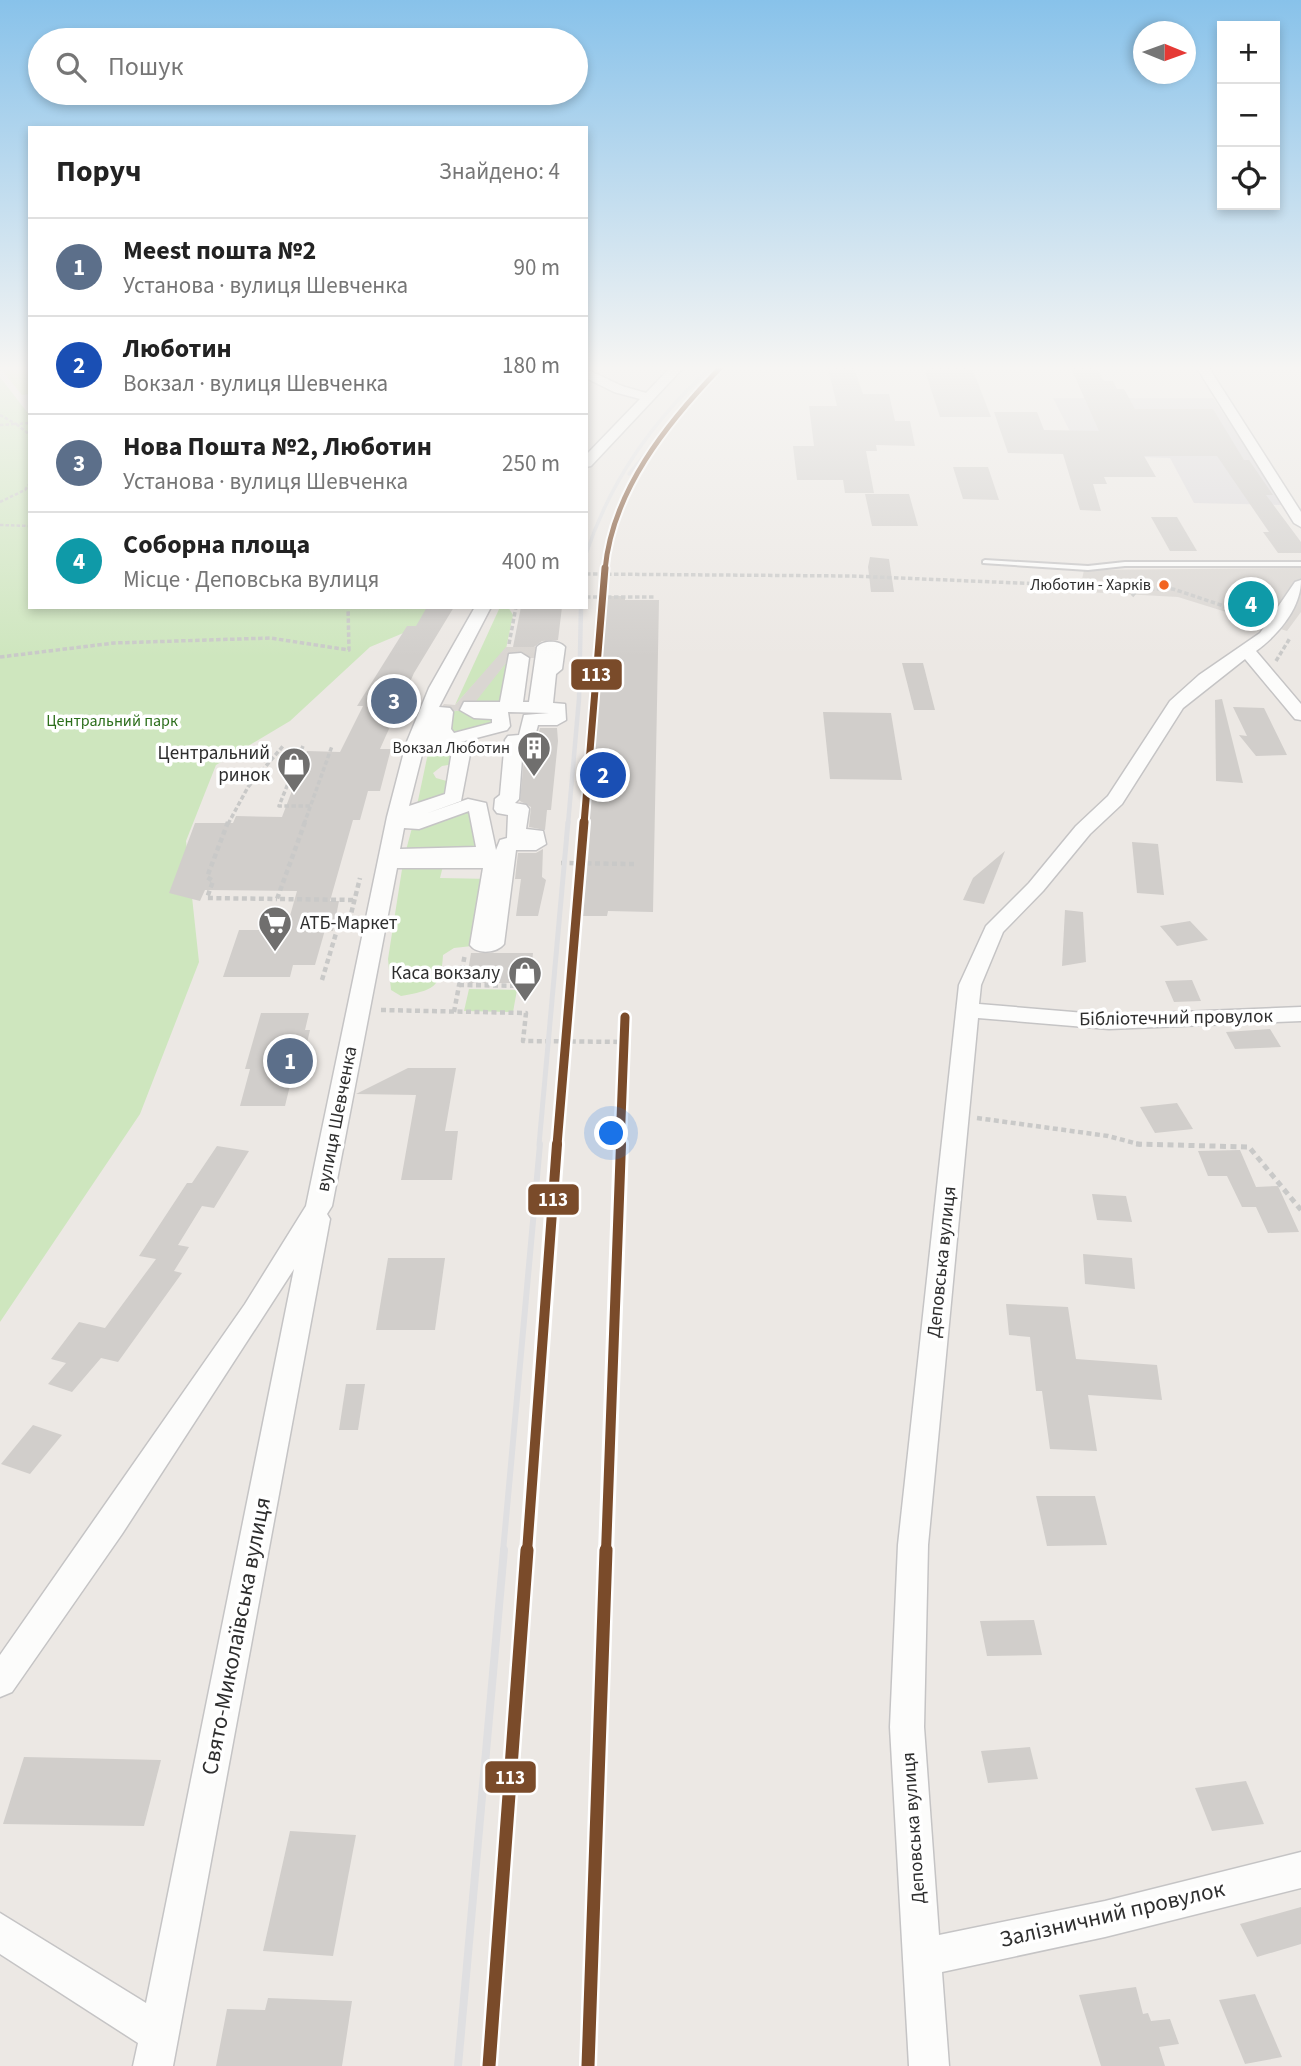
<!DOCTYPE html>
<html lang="uk">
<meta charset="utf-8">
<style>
:root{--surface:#fff;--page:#f6f6f6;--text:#222;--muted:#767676;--line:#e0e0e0;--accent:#2563eb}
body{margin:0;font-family:"Source Sans 3",sans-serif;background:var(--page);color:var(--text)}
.controls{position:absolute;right:21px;top:21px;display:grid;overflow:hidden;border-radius:0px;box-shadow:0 4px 10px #0003}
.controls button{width:63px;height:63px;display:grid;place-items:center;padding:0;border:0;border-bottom:2px solid var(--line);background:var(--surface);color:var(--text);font:35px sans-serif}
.compass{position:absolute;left:1133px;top:21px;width:63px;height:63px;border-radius:50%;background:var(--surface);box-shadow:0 4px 10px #0003;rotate:91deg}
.you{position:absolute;left:612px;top:1134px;width:24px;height:24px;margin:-18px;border:5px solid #fff;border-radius:50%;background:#1a73e8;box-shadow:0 0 0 10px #1a73e833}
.badge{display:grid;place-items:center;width:46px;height:46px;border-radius:50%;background:var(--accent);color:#fff;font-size:23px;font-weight:700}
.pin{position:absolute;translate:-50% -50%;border:4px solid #fff;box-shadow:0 2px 7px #0006}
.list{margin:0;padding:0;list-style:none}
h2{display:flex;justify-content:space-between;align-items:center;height:91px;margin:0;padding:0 28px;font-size:30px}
h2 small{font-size:23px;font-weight:400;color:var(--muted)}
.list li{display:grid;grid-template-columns:46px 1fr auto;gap:21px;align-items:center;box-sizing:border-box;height:98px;padding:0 28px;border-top:2px solid var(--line)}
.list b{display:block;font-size:26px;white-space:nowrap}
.list p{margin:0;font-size:23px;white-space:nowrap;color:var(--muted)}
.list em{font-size:23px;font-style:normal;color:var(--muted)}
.icon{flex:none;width:38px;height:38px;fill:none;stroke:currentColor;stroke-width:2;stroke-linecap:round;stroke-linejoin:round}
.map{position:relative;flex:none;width:1301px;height:2066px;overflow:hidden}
.search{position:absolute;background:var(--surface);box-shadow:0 4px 10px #0003;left:28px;top:28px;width:560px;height:77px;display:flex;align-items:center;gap:18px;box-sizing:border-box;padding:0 24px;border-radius:38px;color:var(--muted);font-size:26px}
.panel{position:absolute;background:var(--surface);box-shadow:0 4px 10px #0003;left:28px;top:126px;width:560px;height:483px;border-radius:0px}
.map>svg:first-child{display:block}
.industrial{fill:#dcd9db}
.green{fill:#cee6be}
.pitch{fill:#d9eabb}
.plaza{fill:#dad6d2}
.building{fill:#d1cecb}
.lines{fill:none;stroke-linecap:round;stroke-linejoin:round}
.lane-casing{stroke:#c5c4c5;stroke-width:4}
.street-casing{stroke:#c5c4c5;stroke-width:3}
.path-far3{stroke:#c9c9c8;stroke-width:2.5;stroke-dasharray:3.5 2;stroke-linecap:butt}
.path-far2{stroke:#c9c9c8;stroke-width:3.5;stroke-dasharray:4.5 2.5;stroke-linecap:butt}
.path-far1{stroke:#c9c9c8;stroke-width:4.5;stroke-dasharray:5 3.5;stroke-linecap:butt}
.path{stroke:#c9c9c8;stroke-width:5;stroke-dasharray:6 4.5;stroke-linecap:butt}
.lane{fill:#fcfcfb;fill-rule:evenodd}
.street{fill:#fcfcfb;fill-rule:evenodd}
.rail-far4{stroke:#dfdfe1;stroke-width:3.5}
.rail-far3{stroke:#dfdfe1;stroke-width:4.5}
.rail-far2{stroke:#dfdfe1;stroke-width:5}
.rail-far1{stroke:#dfdfe1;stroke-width:6}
.rail{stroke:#dfdfe1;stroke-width:8}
.rail-1-far4-casing{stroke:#fff;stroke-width:9}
.rail-1-far3-casing{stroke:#fff;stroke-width:11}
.rail-1-far2-casing{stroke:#fff;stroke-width:14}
.rail-1-far1-casing{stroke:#fff;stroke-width:16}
.rail-1-casing{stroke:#fff;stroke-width:18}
.rail-1-far4{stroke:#7a4b2a;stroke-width:5}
.rail-1-far3{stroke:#7a4b2a;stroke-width:7}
.rail-1-far2{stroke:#7a4b2a;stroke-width:9}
.rail-1-far1{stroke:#7a4b2a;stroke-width:10}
.rail-1{stroke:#7a4b2a;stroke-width:13}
.bus-dot{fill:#f26522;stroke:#fff;stroke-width:2.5}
.labels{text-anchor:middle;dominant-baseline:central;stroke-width:7;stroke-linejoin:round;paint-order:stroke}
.far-bus-label{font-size:16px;fill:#2e2e2e;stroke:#fff;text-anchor:end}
.far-park-label{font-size:16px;fill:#2c6e1b;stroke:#fff}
.far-poi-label{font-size:16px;fill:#2e2e2e;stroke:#fff;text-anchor:end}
.poi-label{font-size:19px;fill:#2e2e2e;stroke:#fff;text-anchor:end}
.street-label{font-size:19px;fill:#2e2e2e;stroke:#fff}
.near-street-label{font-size:23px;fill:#2e2e2e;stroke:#fff}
.line-badge{stroke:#fff;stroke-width:2.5}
.badge-label{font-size:19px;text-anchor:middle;font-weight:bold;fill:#fff}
</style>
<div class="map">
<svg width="1301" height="2066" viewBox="0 0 1301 2066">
<rect width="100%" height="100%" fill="#ece8e4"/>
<!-- industrial -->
<polygon class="industrial" points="1053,398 1213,398 1285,505 1194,503 1170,458 1082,455"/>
<!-- green -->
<g class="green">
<polygon points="0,377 30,416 30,607 442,607 444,616 370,647 290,721 216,765 186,841 199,962 140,1114 0,1322"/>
<polygon points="500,607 508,607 513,615 506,649 455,705"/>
<polygon points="510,658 508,707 470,706"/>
<polygon points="469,710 495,713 501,726 450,739 444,712"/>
<polygon points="431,739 462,749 454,764 442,766 433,773 436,778 450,782 454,797 416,810"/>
<polygon points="468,805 488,849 405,854 413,824"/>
<path d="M444,862L440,878L491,879L481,945L454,948L443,955C441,989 433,990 401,996L391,990L388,959L403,863Z"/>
<polygon points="469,989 517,990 513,1012 464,1011"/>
</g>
<!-- pitch -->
<polygon class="pitch" points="0,368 30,368 30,394 22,395"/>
<!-- plaza -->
<g class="plaza">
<polygon points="1301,568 1301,612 1287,631 1178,597 1086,592 1080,589 1084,570"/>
<polygon points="506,647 545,647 544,658 510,658 469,710 438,712 444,704 455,705"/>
</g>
<!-- building -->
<g class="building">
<polygon points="828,368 854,368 863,394 889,394 895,421 910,421 915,446 876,445 877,451 866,451 874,493 845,493 843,480 797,480 793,446 814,446 809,406 837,406"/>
<polygon points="924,368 972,368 991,417 940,417"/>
<polygon points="1071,368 1097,368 1104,381 1113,381 1117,389 1124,389 1135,409 1213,409 1244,460 1249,460 1273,495 1266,495 1301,542 1301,553 1278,553 1263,532 1269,532 1217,456 1144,456 1156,477 1104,477 1107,484 1093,484 1101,511 1080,510 1063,454 1008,453 994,412 1037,412 1044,430 1099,431"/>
<polygon points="953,467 988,467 999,500 963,499"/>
<polygon points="865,494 909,494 918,526 872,526"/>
<polygon points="1151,517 1177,517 1197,551 1170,551"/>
<polygon points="870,557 889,559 894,592 871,592 868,567"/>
<polygon points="606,596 625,596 625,600 659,600 653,912 608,911 607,916 582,916"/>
<polygon points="427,607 454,607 414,673 380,749 391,749 380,791 368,791 360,820 353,820 330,901 339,901 333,931 325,930 315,965 293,965 290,977 223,977 239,930 286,930 297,891 205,890 200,901 169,893 195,823 233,823 236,816 282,817 307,751 340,752 363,706 357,706 407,626 416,626"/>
<polygon points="521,607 562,607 558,640 542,641 534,647 513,647"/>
<polygon points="902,663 923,663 935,710 914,710"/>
<polygon points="1222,699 1243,783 1216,781 1215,700"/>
<polygon points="1233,707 1264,708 1287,755 1256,756 1239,735 1247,736"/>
<polygon points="823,712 891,713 902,780 830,779"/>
<polygon points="540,728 557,728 558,741 551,810 547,810 545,830 529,827 531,807 520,801 525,747 535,746"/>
<polygon points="1132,842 1158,844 1164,895 1137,893"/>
<polygon points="543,849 542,877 546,880 538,916 516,916 521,879 515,879 518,853 536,853"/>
<polygon points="1005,851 984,904 963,900 973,878"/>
<polygon points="1065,910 1083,912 1086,962 1062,966"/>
<polygon points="1190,921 1208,940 1177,946 1160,926"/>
<polygon points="471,953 533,953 530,983 466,983"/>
<polygon points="1192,980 1201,1001 1174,1002 1165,981"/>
<polygon points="261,1013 309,1013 305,1030 310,1030 301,1069 294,1069 285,1106 240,1106 250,1069 245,1069"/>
<polygon points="1270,1029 1281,1047 1235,1049 1226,1032"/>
<polygon points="408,1068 456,1068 445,1131 458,1131 452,1180 401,1180 416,1095 356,1094"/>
<polygon points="1177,1103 1193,1129 1155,1133 1140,1107"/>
<polygon points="217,1146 249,1151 214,1208 202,1206 178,1245 189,1247 174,1271 182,1273 118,1362 101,1358 72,1392 48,1384 66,1363 51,1359 79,1322 105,1328 156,1259 139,1256 187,1183 192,1183"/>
<polygon points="1240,1150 1256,1187 1278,1186 1299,1232 1268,1233 1256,1207 1242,1207 1227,1176 1208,1176 1198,1151"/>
<polygon points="1092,1194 1126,1196 1132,1222 1097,1220"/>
<polygon points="1083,1254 1132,1258 1135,1289 1085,1284"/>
<polygon points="388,1258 445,1258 435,1330 376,1330"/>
<polygon points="1006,1304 1068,1307 1076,1359 1157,1365 1162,1400 1088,1395 1097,1451 1050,1449 1042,1391 1036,1391 1030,1337 1009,1335"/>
<polygon points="346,1384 365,1384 358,1430 339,1430"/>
<polygon points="33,1425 62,1435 30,1474 1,1464"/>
<polygon points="1036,1496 1095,1496 1107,1545 1047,1546"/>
<polygon points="1034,1620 1042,1655 987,1656 980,1621"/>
<polygon points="1030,1747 1038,1779 988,1783 981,1751"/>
<polygon points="24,1757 161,1760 144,1826 3,1824"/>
<polygon points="1246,1781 1264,1824 1212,1831 1195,1788"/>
<polygon points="290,1831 356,1835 333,1956 263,1951"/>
<polygon points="1301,1907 1301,1944 1257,1957 1240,1924"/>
<polygon points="1136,1987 1143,2014 1148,2013 1151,2021 1170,2019 1179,2044 1159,2047 1165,2066 1101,2066 1079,1995"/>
<polygon points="1255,1994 1282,2057 1245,2064 1219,2000"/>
<polygon points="268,1998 352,2001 342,2066 216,2066 227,2009 265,2010"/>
</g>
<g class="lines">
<!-- lane casing -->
<g class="lane-casing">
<polygon id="lane" points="985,560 1088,566 1125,562 1301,562 1301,566 1125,566 1088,570 983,563 983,561"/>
</g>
<!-- street casing -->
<g class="street-casing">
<g id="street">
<polygon points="670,368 683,368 591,466 586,467 586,455 640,399 614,392 586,378 586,369 622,386 646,393"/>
<polygon points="1197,368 1209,368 1301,512 1301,527 1294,523"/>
<path d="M1301,580C1301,608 1278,635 1256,651L1301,704V720L1295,719L1245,659L1183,708L1122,804L1090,834L1043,891L1003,932L981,985L979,1004L1109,1015L1301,1007V1021L1109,1029L978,1018L928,1545L924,1727L939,1935L1105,1901L1301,1852V1888L1105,1937L942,1972L949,2066H909L890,1727L898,1545L959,985L986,926L1029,883L1076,826L1108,796L1170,701L1199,675L1260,633L1295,582Z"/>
<path d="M475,607H491L439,707L450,708L453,712L451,729L454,733L492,723V719L474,718L460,710L464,702H500L509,654L521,653L529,658L523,702H529L537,647C543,640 559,640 565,647L562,669L556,674L553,703L565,704L566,720L557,725H538L533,744L523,745L519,799L515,803L526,805L529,809L526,829L543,831L546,844L536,850H516L504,944C497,953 477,955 470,945L483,868H397L332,1206L327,1214L330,1219L173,2066H133L138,2043L0,1954V1913L146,2003L294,1269L122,1534L12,1692L0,1697V1655L245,1304L306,1206L387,817L406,744L429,688ZM508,712L549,713L524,715L519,735L508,736L505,740L500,795L495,799L494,809L497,813L508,815L507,838L500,840L496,850L486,803L468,799L425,814L461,801L471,749L461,742L507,730L510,726ZM425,743L452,751L445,794L409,806ZM469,811L476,847L400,849L404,828L419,829Z"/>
</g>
</g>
<!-- path-far3 -->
<g class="path-far3">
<polyline points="0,415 16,424 30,423"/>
<polyline points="0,425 16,424 30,435"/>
<polyline points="0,502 25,490 30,483"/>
<polyline points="0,525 30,526"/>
</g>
<!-- path-far2 -->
<g class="path-far2">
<polyline points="586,574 852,576 1090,586"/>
<polyline points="1132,596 1138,589 1173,589 1257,617"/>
<polyline points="586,597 654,597"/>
<polyline points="509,644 516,607"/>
<polyline points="0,657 114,643 270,638 349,650 348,607"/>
<polyline points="1276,661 1290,638"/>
<polyline points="303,746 279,806 311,806"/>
<polyline points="228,824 248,787 283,746"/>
<polyline points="304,824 332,746"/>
</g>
<!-- path-far1 -->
<g class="path-far1">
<polyline points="228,822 207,877 213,881 207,898 277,899"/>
<polyline points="305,822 277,899 355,900"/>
<polyline points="561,863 634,864"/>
<polyline points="322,980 337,930 349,922 360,878"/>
<polyline points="459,985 529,986"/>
<polyline points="381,1010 526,1013 523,1041 628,1042"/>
<polyline points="454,1012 465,954"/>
<polyline points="977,1118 1108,1136 1142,1145"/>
</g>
<!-- path -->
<polyline class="path" points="1136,1144 1249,1147 1301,1210"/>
<!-- lane -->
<use href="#lane" class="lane"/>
<!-- street -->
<use href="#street" class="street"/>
<!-- rail-far4 -->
<g class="rail-far4">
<polyline points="629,474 652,446"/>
<path d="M586,554C611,479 653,421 710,368"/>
</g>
<!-- rail-far3 -->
<polyline class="rail-far3" points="568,824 579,699 581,607"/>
<!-- rail-far2 -->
<polyline class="rail-far2" points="539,1145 568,822"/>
<!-- rail-far1 -->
<polyline class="rail-far1" points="503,1552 540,1144"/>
<!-- rail -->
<polyline class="rail" points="458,2066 504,1550"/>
<!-- rail-1-far4 casing -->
<g class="rail-1-far4-casing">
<path id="rail-1-far4" d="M605,570C612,491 667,423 720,368"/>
</g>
<!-- rail-1-far3 casing -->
<g class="rail-1-far3-casing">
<polyline id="rail-1-far3" points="584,824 605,568"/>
</g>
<!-- rail-1-far2 casing -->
<g class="rail-1-far2-casing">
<g id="rail-1-far2">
<polyline points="557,1145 584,822"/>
<polyline points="620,1145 625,1017"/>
</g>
</g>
<!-- rail-1-far1 casing -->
<g class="rail-1-far1-casing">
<g id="rail-1-far1">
<polyline points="527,1552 557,1144"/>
<polyline points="606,1552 621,1144"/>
</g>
</g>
<!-- rail-1 casing -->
<g class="rail-1-casing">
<g id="rail-1">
<polyline points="489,2066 527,1550"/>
<polyline points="588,2066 606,1550"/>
</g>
</g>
<!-- rail-1-far4 -->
<use href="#rail-1-far4" class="rail-1-far4"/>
<!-- rail-1-far3 -->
<use href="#rail-1-far3" class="rail-1-far3"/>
<!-- rail-1-far2 -->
<use href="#rail-1-far2" class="rail-1-far2"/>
<!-- rail-1-far1 -->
<use href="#rail-1-far1" class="rail-1-far1"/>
<!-- rail-1 -->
<use href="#rail-1" class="rail-1"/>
</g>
<!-- sky -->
<linearGradient id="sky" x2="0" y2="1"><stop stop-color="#88c2ea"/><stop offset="0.56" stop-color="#f6f5f3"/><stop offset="1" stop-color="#f6f5f3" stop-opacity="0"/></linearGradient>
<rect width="1301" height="657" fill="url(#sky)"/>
<!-- icons -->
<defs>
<g id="building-pin" transform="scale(1.75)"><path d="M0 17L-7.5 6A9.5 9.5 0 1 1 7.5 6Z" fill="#706f6e" stroke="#fff"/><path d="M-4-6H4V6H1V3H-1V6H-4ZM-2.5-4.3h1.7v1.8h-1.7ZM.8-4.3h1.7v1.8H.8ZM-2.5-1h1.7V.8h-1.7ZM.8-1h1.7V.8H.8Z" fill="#fff"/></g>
<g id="shop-pin" transform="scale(1.75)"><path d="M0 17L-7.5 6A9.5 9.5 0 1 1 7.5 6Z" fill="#706f6e" stroke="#fff"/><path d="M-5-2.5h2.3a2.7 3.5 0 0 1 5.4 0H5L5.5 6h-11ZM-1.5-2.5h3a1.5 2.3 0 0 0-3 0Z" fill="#fff"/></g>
<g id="supermarket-pin" transform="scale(1.75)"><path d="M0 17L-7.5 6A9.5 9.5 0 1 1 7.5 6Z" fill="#706f6e" stroke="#fff"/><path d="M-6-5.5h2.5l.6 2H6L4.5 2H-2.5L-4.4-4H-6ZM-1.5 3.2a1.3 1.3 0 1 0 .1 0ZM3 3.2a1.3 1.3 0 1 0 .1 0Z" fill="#fff"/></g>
</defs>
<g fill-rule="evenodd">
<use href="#building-pin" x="534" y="748"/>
<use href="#shop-pin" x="294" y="764"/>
<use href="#supermarket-pin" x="275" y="923"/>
<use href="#shop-pin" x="525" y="973"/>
</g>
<!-- markers -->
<circle class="bus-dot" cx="1164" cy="585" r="6"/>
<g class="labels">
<!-- far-bus labels -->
<g class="far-bus-label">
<text x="1151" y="585">Люботин - Харків</text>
</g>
<!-- far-park labels -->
<g class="far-park-label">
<text x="112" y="721">Центральний парк</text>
</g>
<!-- far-poi labels -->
<g class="far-poi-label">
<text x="510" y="748">Вокзал Люботин</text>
</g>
<!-- poi labels -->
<g class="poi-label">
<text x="270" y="753">Центральний<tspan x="270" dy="22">ринок</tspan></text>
<text x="300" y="923" text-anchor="start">АТБ-Маркет</text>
<text x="500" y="973">Каса вокзалу</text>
</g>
<!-- street labels -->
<g class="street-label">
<text transform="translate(1176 1018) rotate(-1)">Бібліотечний провулок</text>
<text transform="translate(337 1119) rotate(-79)">вулиця Шевченка</text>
<text transform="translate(942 1262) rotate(-84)">Деповська вулиця</text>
<text transform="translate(914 1828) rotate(-94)">Деповська вулиця</text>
</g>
<!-- near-street labels -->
<g class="near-street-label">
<text transform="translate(236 1636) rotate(-79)">Свято-Миколаївська вулиця</text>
<text transform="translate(1112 1914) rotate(-13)">Залізничний провулок</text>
</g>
</g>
<g class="line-badge">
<rect x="570" y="658" width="53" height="33" rx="7" fill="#7a4b2a"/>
<rect x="527" y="1183" width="53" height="33" rx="7" fill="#7a4b2a"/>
<rect x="484" y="1760" width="53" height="34" rx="7" fill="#7a4b2a"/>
</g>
<g class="badge-label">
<text x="596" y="681">113</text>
<text x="553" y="1206">113</text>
<text x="510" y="1784">113</text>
</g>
</svg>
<div class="controls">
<button>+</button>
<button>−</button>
<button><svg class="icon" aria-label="locate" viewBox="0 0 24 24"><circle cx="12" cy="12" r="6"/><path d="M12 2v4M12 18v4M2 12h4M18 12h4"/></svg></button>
</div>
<svg class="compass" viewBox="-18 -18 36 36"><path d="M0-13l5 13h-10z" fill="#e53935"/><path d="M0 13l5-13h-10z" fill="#767676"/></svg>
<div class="you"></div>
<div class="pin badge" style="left:290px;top:1061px;background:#5c6f8a">1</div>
<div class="pin badge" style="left:603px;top:775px;background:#1a4fb4">2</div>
<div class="pin badge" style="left:394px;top:701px;background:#5c6f8a">3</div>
<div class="pin badge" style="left:1251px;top:604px;background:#0f9aa8">4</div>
<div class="search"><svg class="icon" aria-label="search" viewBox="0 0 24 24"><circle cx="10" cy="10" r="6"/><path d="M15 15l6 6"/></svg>Пошук</div>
<section class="panel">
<h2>Поруч<small>Знайдено: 4</small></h2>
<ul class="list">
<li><span class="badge" style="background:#5c6f8a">1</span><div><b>Meest пошта №2</b><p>Установа · вулиця Шевченка</p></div><em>90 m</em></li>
<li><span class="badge" style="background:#1a4fb4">2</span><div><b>Люботин</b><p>Вокзал · вулиця Шевченка</p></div><em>180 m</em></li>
<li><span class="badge" style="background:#5c6f8a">3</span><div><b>Нова Пошта №2, Люботин</b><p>Установа · вулиця Шевченка</p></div><em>250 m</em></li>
<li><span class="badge" style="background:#0f9aa8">4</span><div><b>Соборна площа</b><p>Місце · Деповська вулиця</p></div><em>400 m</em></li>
</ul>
</section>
</div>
